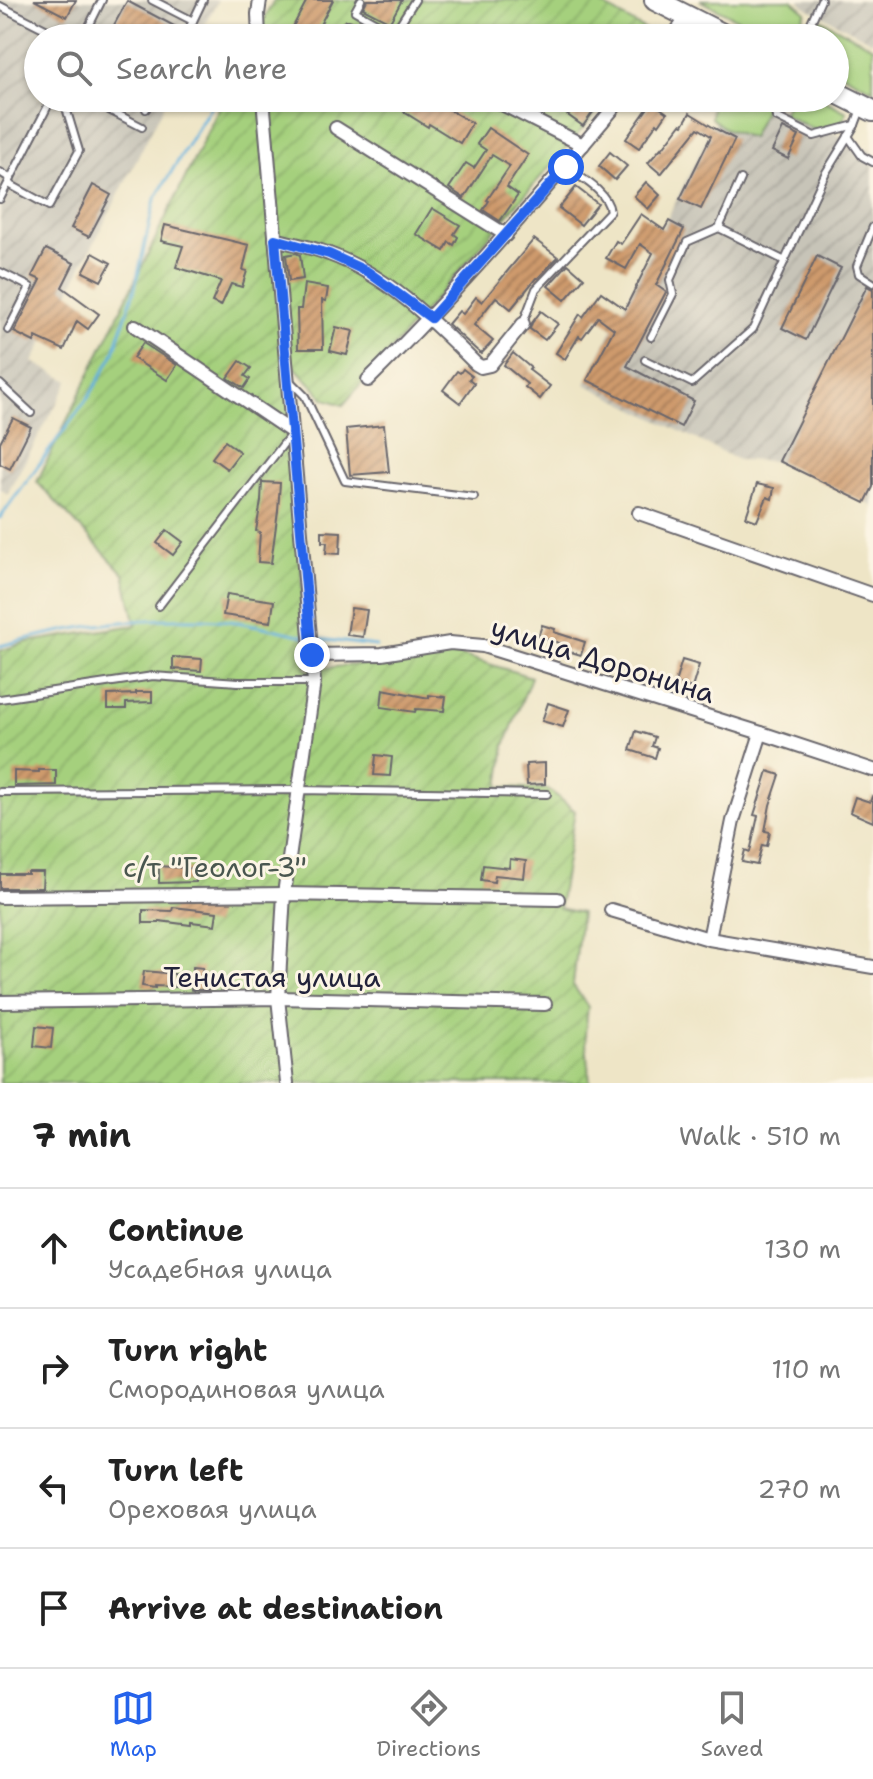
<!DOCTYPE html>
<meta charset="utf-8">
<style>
:root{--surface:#fff;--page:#f6f6f6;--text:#222;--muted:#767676;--line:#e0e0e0;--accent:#2563eb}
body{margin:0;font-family:"Shantell Sans",sans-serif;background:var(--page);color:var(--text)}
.stop{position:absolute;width:24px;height:24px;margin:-18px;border:6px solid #2563eb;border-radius:50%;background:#fff}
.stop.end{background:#2563eb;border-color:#fff;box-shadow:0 2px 8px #0008}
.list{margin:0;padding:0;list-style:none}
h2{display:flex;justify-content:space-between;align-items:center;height:104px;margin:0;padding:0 32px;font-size:34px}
h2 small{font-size:26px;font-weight:400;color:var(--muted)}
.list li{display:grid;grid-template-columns:52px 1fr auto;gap:24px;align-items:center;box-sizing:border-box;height:120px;padding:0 32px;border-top:2px solid var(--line)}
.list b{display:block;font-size:30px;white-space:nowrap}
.list p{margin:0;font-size:26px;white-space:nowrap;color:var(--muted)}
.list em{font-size:26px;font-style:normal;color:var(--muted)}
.icon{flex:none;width:44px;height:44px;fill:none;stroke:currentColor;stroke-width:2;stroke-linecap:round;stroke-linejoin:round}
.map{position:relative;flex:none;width:873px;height:1083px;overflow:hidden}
.search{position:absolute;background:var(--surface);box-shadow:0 2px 6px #0004;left:24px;right:24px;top:24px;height:88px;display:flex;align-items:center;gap:20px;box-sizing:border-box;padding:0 28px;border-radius:44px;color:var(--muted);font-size:30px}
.sheet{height:584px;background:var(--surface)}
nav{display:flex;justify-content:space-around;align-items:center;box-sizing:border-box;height:112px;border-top:2px solid var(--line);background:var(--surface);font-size:22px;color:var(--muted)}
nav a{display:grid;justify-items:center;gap:4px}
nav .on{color:var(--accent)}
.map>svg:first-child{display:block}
.industrial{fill:url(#industrial-furrows)}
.green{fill:#a5d07d;stroke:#64795c;stroke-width:2}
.garden{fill:url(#garden-furrows);stroke:#64795c;stroke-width:2}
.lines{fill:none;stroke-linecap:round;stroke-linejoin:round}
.stream{stroke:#63b1dd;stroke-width:3}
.building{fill:url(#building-hatch)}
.lane-casing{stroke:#69666c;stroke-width:10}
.street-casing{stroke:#69666c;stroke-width:16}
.primary-casing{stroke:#69666c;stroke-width:24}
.lane{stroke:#fff;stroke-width:6}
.street{stroke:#fff;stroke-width:12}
.primary{stroke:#fff;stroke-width:20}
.route{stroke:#2563eb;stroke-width:10}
.labels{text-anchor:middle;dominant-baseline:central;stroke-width:6;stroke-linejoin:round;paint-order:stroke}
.street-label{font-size:28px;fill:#22223b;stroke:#fcf5e5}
.park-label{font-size:28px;fill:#49564f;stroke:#fcf5e5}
</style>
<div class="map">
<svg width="873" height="1083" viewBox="0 0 873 1083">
<defs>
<pattern id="industrial-furrows" width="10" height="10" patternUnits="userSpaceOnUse" patternTransform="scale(2)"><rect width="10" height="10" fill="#c7c4b8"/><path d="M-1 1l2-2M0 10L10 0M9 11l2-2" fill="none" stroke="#aba89f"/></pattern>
<pattern id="garden-furrows" width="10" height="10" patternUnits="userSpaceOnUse" patternTransform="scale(2)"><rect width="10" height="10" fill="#a5d07d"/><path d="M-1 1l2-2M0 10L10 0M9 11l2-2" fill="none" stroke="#8eb26d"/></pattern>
<pattern id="building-hatch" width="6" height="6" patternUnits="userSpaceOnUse" patternTransform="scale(2)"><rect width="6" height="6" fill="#ce9a6c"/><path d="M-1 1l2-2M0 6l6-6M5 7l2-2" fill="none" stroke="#a77d5a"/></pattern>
</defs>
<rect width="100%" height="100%" fill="#fcf5e5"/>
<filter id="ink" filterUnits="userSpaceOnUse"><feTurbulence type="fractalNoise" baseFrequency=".0125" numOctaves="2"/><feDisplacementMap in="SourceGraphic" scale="16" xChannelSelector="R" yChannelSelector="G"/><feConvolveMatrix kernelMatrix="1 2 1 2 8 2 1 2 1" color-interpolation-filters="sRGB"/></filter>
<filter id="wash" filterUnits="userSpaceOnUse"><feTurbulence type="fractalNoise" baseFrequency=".006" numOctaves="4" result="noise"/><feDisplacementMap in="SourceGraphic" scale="32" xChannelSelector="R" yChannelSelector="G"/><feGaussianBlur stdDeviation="1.8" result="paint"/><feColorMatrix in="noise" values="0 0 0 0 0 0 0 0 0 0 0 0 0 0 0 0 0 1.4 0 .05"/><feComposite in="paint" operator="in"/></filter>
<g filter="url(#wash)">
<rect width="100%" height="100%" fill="#eee5c6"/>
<!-- industrial -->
<g class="industrial">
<polygon points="0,0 218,0 198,38 38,38 38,98 168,98 33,362 69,381 7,494 0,488"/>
<polygon points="798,0 873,0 873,42 807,8"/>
<polygon points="727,98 762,98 873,152 873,506 779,461 738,460 585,384"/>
</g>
<!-- green -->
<g class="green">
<polygon points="700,0 792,0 806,12 796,32 790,38 774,38"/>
<polygon points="820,19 873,47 873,90 835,70 835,38 810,38"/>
<polygon points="708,98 770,98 751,138 724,128 711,118 712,105"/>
<polygon points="790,98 820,98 847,112 842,123 815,130 783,114"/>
</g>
<!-- garden -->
<g class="garden">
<polygon points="274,0 360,0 376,4 379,0 594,0 659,38 254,38"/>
<polygon points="224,98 609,98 343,405 325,399 292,364 306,670 457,654 531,677 505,745 499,787 548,789 575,811 559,908 581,913 573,985 588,1007 585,1033 590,1083 0,1083 0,651 27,642 136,625 124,574 37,482"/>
</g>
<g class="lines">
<!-- stream -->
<g class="stream">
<polyline points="0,518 90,395 113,355 135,288 155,199 216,98"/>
<polyline points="319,639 376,646"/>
<path d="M0,646C70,626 146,615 219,620C248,622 276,630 304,636"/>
</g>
</g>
<g id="blocks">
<!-- building -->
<g class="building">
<polygon points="34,0 76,0 67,17"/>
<polygon points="307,0 333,0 313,38 287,38"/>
<polygon points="367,0 402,0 390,22 363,8"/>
<polygon points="127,1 178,28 173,38 107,38"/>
<polygon points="389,98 434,98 442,103 441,105 472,123 460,143 429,124 428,127 404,112 407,108"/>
<polygon points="538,98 588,98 598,105 583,126 555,106 553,109"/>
<polygon points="652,102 667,113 659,125 657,123 639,148 626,139"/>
<polygon points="690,113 714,128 735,139 701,209 680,199 711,136 698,128 661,174 648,163 661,148 662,149 681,124 683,125"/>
<polygon points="488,128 528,155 507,187 518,195 500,221 483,210 489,201 487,200 510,166 492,155 464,198 449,188 466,163 474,168 486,150 477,144"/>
<polygon points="783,128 799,136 788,159 772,151"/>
<polygon points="610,152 627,166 615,180 599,166"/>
<polygon points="646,182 660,195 648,209 634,196"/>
<polygon points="93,185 111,195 89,237 71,228"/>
<polygon points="576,187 598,204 581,225 559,208"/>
<polygon points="432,208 460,225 454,234 458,237 454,245 449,242 444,251 416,234"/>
<polygon points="641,214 664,230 669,221 684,229 656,285 666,292 627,366 694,401 681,427 587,380 614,329 598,317 582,338 579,336 565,359 556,353 580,314 583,317 601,292 625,309 653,253 640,244 626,269 606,258 616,241 621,244"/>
<polygon points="165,225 249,245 243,270 247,271 242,287 231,284 221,306 212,302 221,281 176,267 183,246 161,241"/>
<polygon points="534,239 558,257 538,278 536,278 511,309 496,297 474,325 493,341 481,354 448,324 459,311 463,314 476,297 482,302"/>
<polygon points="46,249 74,263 62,287 99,314 88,329 77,321 64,350 36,337 34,342 14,332 41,280 32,276"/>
<polygon points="93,253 111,263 101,281 83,272"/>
<polygon points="296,253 300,255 303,279 289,281 286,255"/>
<polygon points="817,256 841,268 806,340 782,328"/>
<polygon points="568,264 584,278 565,300 548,286"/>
<polygon points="304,284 328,288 326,301 322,300 323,349 298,349 297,309 301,309"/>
<polygon points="867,286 873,289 873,487 865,503 779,461"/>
<polygon points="541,311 558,324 545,340 530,329 532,323"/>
<polygon points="336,327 353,331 347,355 330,351"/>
<polygon points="143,343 177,365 167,380 133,358"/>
<polygon points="513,353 531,368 529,370 550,386 540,399 525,387 527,384 504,365"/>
<polygon points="240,361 251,368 245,376 250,379 244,388 228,378"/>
<polygon points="463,369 472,376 469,379 474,383 460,403 443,390 457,371 460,373"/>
<polygon points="13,418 31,427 10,469 0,464 0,442"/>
<polygon points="384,425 389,472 350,475 346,429"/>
<polygon points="225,441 240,452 227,469 212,458"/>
<polygon points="262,482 280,483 278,511 271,563 258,562 260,532 256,531 261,501"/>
<polygon points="757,484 774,488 772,499 767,497 757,521 746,517"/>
<polygon points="167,530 183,542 173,555 157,543"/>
<polygon points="322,531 341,532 340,554 326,553 327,542 322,542"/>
<polygon points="227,594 274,601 271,622 223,615"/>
<polygon points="351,608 367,610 363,637 347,635"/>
<polygon points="542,625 555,629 554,632 585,642 581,655 561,649 563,644 538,637"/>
<polygon points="173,657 202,659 201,671 173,669"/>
<polygon points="682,660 699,665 692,688 675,683"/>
<polygon points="383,689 429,698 429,695 446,697 444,711 416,709 415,712 381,707"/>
<polygon points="136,692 152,692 152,702 126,703 126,709 108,709 108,695 136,694"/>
<polygon points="548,703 569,710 563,727 542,721"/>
<polygon points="636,731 655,737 652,746 658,748 655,758 630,750"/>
<polygon points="376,755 392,757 390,776 374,775"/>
<polygon points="545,763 545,784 527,785 526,764"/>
<polygon points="39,770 56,770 56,785 14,786 14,771 39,772"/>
<polygon points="768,771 780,775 770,805 765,831 770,832 767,846 762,845 757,865 742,862 745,850 750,852 758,816 754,815"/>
<polygon points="872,796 873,797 873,822 850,812 855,797 870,802"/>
<polygon points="510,859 526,861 524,878 495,875 494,882 481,880 483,865 509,868"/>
<polygon points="159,866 196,869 196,882 159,883"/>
<polygon points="28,872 43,872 42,888 0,888 0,874 28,874"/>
<polygon points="173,907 217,912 215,925 191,922 191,925 159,921 159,923 143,923 143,910 172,911"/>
<polygon points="193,967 203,968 202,974 209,975 208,990 191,990"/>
<polygon points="144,971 175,974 175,987 155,986 155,988 142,986"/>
<polygon points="36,1026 53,1028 51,1048 34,1046"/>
</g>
</g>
</g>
<g filter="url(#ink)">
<use href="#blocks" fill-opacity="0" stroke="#69666c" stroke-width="2"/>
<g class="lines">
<!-- lane casing -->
<g class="lane-casing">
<g id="lane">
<polyline points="152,0 193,21 203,0"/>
<polyline points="361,0 355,11 394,33 415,0"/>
<polyline points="0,6 63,38"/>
<polyline points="83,38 102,0"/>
<polyline points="184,38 193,21"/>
<polyline points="804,38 821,0"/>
<polyline points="86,98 142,127"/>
<polyline points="780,98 775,112 776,117 814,136 855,125 861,109"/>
<polyline points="146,109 152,98"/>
<polyline points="848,136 862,156 873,162"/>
<polyline points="0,172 11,179"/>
<polyline points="741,179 719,228 785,261"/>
<polyline points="9,184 49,206 79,151 63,98"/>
<polyline points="0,199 52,98"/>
<polyline points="873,227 857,266 859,274 873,283"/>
<polyline points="0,272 30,287 8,330"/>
<path d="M523,323L536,289L610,211C607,191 581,178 566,167"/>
<polyline points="651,337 673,294 670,280 687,242 719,228"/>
<polyline points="645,360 692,383 753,329 825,174 855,125"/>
<polyline points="291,382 305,396 345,481 474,497"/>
<polyline points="0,384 31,413"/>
<polyline points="159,606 291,434"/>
<polyline points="0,699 153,676 238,682 314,682"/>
<polyline points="0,792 299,790 547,794"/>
</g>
</g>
<!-- street casing -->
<g class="street-casing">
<g id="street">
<polyline points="348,27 371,38"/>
<polyline points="259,38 258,14 260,0"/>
<polyline points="671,38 688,17"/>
<polyline points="263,98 314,682 284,894 278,998 287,1083"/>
<polyline points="490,98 583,145"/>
<polyline points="336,128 506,235"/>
<path d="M275,239C293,244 312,247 329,254C387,275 433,321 476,364L481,367L490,365L523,324"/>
<polyline points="135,326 292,432"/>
<path d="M368,380C458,291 541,196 622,98"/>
<polyline points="639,513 873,595"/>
<polyline points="312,655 382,654 450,643 483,646 761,733 873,770"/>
<polyline points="0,897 284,894 558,899"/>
<polyline points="611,910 709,939 873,967"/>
<polyline points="709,939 733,821 761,733"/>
<polyline points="0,1002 278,998 545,1004"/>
</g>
</g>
<!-- primary casing -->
<g class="primary-casing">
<g id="primary">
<polyline points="655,0 730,38"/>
<polyline points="835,92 873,111"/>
</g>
</g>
<!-- lane -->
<use href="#lane" class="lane"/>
<!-- street -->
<use href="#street" class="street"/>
<!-- primary -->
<use href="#primary" class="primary"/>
</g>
</g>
<g class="lines" filter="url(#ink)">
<!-- route -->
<polyline class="route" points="312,655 275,239 329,254 368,272 431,318 566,167"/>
</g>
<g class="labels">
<!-- street labels -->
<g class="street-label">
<text transform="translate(603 660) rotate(17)">улица Доронина</text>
<text x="272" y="977">Тенистая улица</text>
</g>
<!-- park labels -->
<g class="park-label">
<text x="215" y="867">с/т "Геолог-3"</text>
</g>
</g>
</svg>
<div class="stop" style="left:566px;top:167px"></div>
<div class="stop end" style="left:312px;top:655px"></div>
<div class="search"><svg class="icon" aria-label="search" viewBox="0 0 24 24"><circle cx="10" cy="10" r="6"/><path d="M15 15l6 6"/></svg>Search here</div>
</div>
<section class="sheet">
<h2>7 min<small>Walk · 510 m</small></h2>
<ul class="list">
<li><svg class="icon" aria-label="ahead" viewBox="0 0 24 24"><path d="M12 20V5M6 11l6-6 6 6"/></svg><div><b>Continue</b><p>Усадебная улица</p></div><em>130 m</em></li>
<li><svg class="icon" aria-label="right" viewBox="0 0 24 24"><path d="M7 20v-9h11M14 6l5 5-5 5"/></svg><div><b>Turn right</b><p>Смородиновая улица</p></div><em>110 m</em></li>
<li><svg class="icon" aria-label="left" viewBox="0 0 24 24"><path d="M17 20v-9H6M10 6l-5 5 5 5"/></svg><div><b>Turn left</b><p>Ореховая улица</p></div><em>270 m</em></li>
<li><svg class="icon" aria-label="arrive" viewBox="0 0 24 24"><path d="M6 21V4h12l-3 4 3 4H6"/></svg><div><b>Arrive at destination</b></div></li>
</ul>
</section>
<nav>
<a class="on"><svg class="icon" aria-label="map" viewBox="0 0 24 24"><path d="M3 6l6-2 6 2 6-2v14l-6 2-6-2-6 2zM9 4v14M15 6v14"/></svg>Map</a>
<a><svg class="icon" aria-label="directions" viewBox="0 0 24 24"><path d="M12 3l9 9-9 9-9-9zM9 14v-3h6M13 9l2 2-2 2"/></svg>Directions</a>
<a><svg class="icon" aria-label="saved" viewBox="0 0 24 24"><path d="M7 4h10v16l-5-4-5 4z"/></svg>Saved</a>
</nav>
